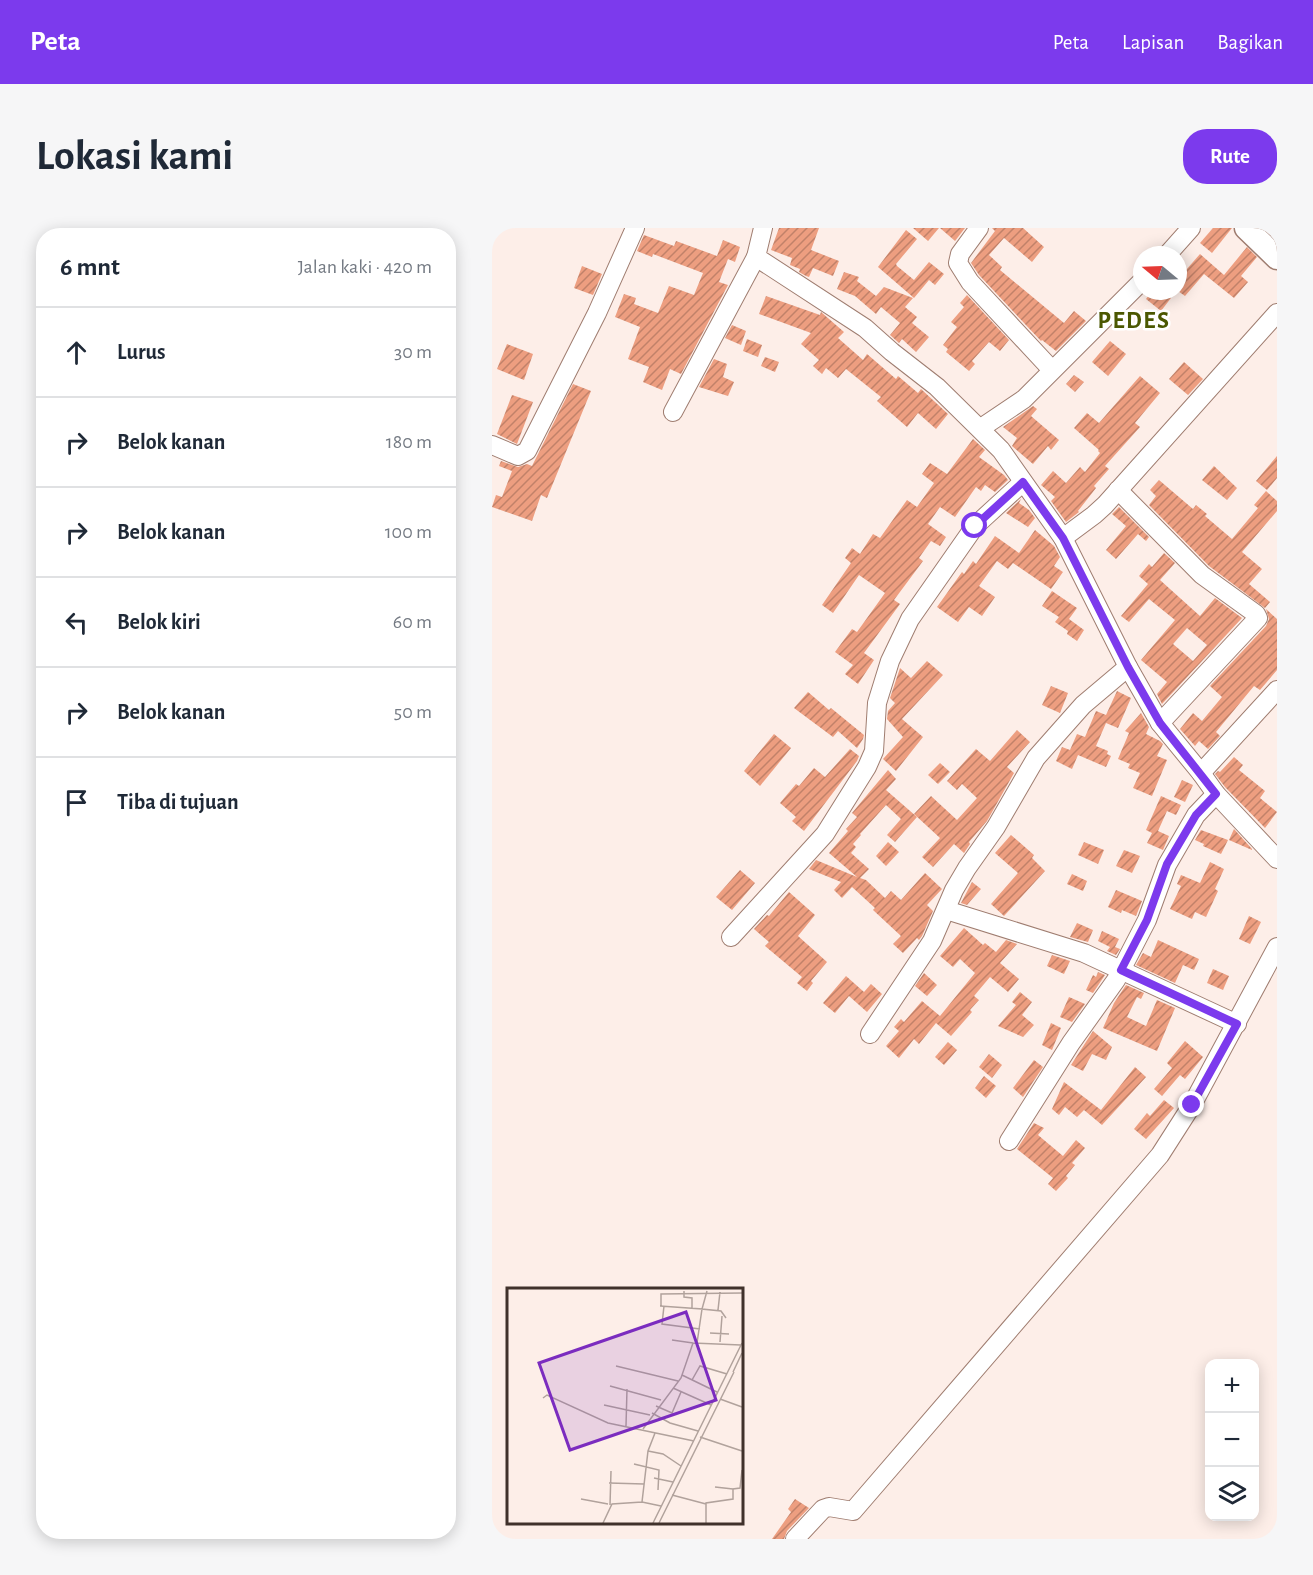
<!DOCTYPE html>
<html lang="id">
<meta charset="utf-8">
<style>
:root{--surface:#fff;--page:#f6f6f7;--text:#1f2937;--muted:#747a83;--line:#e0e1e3;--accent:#7c3aed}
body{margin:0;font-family:"Alegreya Sans",sans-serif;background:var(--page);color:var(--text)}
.controls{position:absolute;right:18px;bottom:18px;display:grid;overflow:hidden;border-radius:12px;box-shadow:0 3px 15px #0003}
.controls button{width:54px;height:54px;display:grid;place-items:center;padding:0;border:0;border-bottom:2px solid var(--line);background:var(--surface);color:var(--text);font:30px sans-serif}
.compass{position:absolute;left:641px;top:18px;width:54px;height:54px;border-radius:50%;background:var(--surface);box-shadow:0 3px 15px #0003;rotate:289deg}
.stop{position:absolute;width:18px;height:18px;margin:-14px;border:4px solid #7c3aed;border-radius:50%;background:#fff}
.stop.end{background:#7c3aed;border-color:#fff;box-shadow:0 2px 6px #0008}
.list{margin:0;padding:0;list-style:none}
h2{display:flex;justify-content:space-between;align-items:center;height:78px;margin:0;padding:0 24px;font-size:26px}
h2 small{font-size:20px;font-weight:400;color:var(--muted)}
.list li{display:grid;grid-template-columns:39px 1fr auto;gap:18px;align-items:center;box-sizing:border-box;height:90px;padding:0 24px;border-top:2px solid var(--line)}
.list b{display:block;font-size:22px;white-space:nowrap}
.list em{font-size:20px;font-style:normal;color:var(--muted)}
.icon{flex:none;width:33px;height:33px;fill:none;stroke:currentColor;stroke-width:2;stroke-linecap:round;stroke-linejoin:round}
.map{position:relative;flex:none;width:785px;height:1311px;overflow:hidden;border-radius:24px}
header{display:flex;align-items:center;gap:36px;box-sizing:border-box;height:84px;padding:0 30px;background:var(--accent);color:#fff}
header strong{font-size:28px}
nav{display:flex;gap:33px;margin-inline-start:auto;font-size:21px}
.intro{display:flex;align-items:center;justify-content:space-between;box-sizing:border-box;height:144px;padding:0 36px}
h1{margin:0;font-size:42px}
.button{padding:15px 27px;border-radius:24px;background:var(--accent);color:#fff;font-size:21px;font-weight:700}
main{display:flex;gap:36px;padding:0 36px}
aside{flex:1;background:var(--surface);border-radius:24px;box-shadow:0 3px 15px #0003}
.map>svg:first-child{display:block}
.building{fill:url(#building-hatch);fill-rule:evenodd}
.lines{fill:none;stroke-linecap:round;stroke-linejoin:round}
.minor-casing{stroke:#9f7d70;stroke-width:20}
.major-casing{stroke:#9f7d70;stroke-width:25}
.minor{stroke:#fff;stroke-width:18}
.major{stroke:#fff;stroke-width:22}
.route{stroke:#7c3aed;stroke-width:8}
.labels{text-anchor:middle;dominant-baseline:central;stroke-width:5;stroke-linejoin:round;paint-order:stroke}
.district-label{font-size:24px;font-weight:bold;letter-spacing:1.5px;fill:#4b5701;stroke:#fff}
.inset-road{fill:none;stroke:#b1a29c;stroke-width:1.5}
.view{fill:#7b2cbf;fill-opacity:0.15;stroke:#7b2cbf;stroke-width:3}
.inset-edge{fill:none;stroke:#40312b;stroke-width:3}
</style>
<header>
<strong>Peta</strong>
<nav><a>Peta</a><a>Lapisan</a><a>Bagikan</a></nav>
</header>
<div class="intro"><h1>Lokasi kami</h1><a class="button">Rute</a></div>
<main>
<aside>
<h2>6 mnt<small>Jalan kaki · 420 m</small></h2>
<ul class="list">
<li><svg class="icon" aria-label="ahead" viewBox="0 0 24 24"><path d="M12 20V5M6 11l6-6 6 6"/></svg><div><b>Lurus</b></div><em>30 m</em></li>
<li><svg class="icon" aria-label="right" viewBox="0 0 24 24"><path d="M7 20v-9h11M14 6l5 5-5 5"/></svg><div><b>Belok kanan</b></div><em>180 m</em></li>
<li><svg class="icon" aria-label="right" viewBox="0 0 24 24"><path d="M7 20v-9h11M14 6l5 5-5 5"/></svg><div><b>Belok kanan</b></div><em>100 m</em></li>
<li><svg class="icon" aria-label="left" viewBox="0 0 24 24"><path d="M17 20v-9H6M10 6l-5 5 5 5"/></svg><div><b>Belok kiri</b></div><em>60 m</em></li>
<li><svg class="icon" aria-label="right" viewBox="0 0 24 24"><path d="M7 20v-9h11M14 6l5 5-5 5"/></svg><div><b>Belok kanan</b></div><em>50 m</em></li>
<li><svg class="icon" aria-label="arrive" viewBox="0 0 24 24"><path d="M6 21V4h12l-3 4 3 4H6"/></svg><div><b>Tiba di tujuan</b></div></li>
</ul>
</aside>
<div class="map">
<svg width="785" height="1311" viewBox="0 0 785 1311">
<defs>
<pattern id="building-hatch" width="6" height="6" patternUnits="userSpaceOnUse" patternTransform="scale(1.5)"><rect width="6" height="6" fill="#ed9e80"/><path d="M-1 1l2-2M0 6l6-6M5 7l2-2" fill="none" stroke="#c18169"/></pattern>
</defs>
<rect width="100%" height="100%" fill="#fdeee8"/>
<!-- building -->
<g class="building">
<polygon points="287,0 327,0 319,22 347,33 341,48 321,40 317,49 314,48 307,44 308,41 298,37 300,30 279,22"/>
<polygon points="421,0 447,0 436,13"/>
<polygon points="448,0 473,0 463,13"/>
<polygon points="500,0 531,0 552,19 540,34 512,10 497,27 510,39 508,42 572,95 582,83 594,93 564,123 550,112 549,113 487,47 479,35 503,3"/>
<polygon points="721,0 740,0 720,25 708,15"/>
<polygon points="414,2 425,11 404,36 405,38 422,52 437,34 452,46 443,57 437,52 422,70 386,39"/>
<polygon points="152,7 182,18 184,13 225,28 231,12 248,19 243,34 236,31 227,54 236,57 189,146 178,141 170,162 151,154 157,139 136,131 148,99 123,89 132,66 144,70 142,76 166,85 177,58 202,67 211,45 161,26 160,29 145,23"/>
<polygon points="755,19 765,29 749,48 756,54 742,70 712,46 693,68 686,63 686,44 691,39 694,42 708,26 732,47"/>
<polygon points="90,38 110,46 101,67 82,60"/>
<polygon points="352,44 367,49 365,53 384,68 392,59 421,70 413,79 425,89 420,95 437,109 424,124 410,111 407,115 398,107 408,95 389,79 384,86 363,68 345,61"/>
<polygon points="660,63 671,63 679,70 669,83 654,71"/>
<polygon points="475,67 517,112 508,123 497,114 480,133 483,136 477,143 454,124 456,121 451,117 465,99 459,94 472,79 468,75"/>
<polygon points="274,68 328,87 329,84 352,104 346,110 371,132 375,126 404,151 406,148 426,165 429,161 456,186 444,201 426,185 415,199 385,173 389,169 354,141 346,150 334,140 330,146 321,138 327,132 309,116 319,105 267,86"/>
<polygon points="240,97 254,103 249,117 233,110"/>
<polygon points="255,111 270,117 266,129 251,123"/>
<polygon points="618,113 634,126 616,148 600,134"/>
<polygon points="15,116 41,126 32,152 5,141"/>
<polygon points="273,129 287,134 283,144 269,138"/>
<polygon points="222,131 235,136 231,149 242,154 236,168 207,159"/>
<polygon points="692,134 711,151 696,167 677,151"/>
<polygon points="582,147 592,154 583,164 574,156"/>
<polygon points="648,148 668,165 643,195 648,199 613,238 617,241 602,258 604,260 586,283 587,284 574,294 559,273 563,269 549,257 561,243 574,255 588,239 593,244 608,225 606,223 607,222 582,200 595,185 607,195"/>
<polygon points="81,156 99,163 55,270 49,267 40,293 0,279 4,267 10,269 20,243 7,238 9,233 26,239 35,236 40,238"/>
<polygon points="20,167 41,174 25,216 5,206"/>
<polygon points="541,178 545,181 539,188 567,212 559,222 556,218 541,236 520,218 525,210 511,199"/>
<polygon points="481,211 493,222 487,229 512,247 516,252 503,264 493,257 489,263 484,259 463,289 448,279 436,296 454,309 448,318 439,313 427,330 431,333 402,372 408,376 372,425 382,432 366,456 353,446 361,437 343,424 360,401 365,404 393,365 367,347 341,385 330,377 359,335 353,330 360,320 368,326 381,306 388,310 415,272 425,279 442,255 430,246 438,235 455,246"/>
<polygon points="785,228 785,250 775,262 764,253"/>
<polygon points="722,238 745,260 735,272 710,252"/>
<polygon points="667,252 701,281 704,277 715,286 713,288 740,311 766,280 762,277 774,263 785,273 785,283 750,324 770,341 757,356 778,374 773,380 717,338 657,277 664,268 658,262"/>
<polygon points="529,271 527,275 537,282 543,290 536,299 514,285"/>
<polygon points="627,279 657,309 654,313 646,306 624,331 614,322 634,298 620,286"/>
<polygon points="543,302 562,318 568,329 562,338 571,344 559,361 521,335 516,341 505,333 487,358 503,369 490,388 477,379 466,394 445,379 470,344 472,346 481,333 484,336 503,308 527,325"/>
<path d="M672,325L683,335L668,352L708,388L723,370L750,390L670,476L665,466L675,454L649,432L683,392L657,371L637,394L629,388L656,356L647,348L657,336L660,339ZM695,400L715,417L701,433L681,416Z"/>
<polygon points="560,363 585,380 577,391 592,402 585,413 575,406 576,403 563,394 567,389 550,378"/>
<polygon points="774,381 785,391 785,442 768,462 762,458 724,504 728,508 716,521 707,513 703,518 688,501 701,485 710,493 730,469 718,458 774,398 777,391"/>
<polygon points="435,433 451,447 410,491 431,509 404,543 391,531 411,509 395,491 396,483 403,475 398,470 408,440 419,450"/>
<polygon points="559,458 576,465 568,485 550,477"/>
<polygon points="625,463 639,470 626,500 614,495 604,518 616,523 615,526 619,528 614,539 586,527 580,541 564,533 570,519 578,522 585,506 593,509 604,483 614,487"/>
<polygon points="316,464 337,482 339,480 372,507 371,511 365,520 346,503 341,509 302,480"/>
<polygon points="649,485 657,499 654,506 668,513 671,516 665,528 675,532 660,568 641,560 648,545 636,540 638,536 626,531 637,505 633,503"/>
<polygon points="525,502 538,514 515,539 522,545 495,593 477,614 478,616 472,625 462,616 441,639 430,629 448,610 422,586 439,568 465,592 485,570 470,556 465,562 455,553 484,521 498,533"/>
<polygon points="282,506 299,520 268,558 252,543"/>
<polygon points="358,521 367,528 365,533 312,603 300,593 304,589 288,575 304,556 307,558 322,540 333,549"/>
<polygon points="742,529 751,537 747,542 773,563 768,570 785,584 773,600 733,559 723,546 726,543 728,544"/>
<polygon points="448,535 458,544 446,556 436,547"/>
<polygon points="396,542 404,551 394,562 425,589 403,614 395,607 409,591 394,577 368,606 369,607 361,616 364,619 359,625 377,641 368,650 374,652 393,670 399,663 409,672 433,645 450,661 435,677 441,683 430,708 427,712 425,710 411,725 401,716 409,708 381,682 383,680 360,659 350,670 342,662 349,654 317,641 324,632 365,649 337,625 356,603 354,601 365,589 360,585"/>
<polygon points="690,552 701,557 693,574 682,569"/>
<polygon points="669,568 689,577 684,587 675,583 666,603 677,608 671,622 655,615 660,605 654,602"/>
<polygon points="742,601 760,621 760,622 737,612"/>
<polygon points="709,602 736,612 729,626 711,618 712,616 703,612"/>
<polygon points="519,607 542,627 540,630 553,643 512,688 499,676 526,645 503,625"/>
<polygon points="396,614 407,624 394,638 384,628"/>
<polygon points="592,614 612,622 606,636 586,627"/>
<polygon points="632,622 648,628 640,645 624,638"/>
<polygon points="718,634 732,641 723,661 726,663 714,689 703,684 700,691 678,681 689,658 685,656 689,647 708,655"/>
<polygon points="248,642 263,655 240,682 224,669"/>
<polygon points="580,646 595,653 591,663 575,656"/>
<polygon points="480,654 489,661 475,677 469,675"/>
<polygon points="624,662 650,673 644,688 630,682 629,685 616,679"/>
<polygon points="297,664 323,687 306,708 335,734 319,753 321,755 315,763 305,755 310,749 273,718 277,714 262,701 275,687 277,688"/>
<polygon points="757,688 769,694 758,716 747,711"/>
<polygon points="585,695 601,702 596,714 578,709"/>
<polygon points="472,700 491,717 493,715 504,724 514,712 525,716 508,735 527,751 516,764 498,749 482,768 487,772 478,782 480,784 459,808 444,795 427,816 422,811 407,830 394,818 407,803 402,799 409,791 412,794 430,773 448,788 483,745 468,731 461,739 448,728"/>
<polygon points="610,703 627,711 623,719 628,721 624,727 615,723 618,719 606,713"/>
<polygon points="666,712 707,731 702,742 691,737 683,755 644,737 651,725 659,729"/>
<polygon points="560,727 578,733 572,746 555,738"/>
<polygon points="721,741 737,748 731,762 715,755"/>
<polygon points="606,744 613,747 601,765 594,762 601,747 604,749"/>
<polygon points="432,745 445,757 435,768 423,758"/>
<polygon points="354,748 372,764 379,756 390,766 375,784 357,768 343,785 331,775"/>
<polygon points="634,757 652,765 649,771 645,769 635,789 654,798 665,772 683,780 665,823 611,800 622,775"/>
<polygon points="528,764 540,774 530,787 542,797 531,809 506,798 524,777 520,774"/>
<polygon points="577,769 593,776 580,794 568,789"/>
<polygon points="559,795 569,800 560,822 550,817"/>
<polygon points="601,803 620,819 614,832 600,826 591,843 579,837"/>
<polygon points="693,813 711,829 693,851 688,847 670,868 662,861 680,840 675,835"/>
<polygon points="456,814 465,822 452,837 443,829"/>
<polygon points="497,826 510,837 500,850 487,839"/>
<polygon points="542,832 551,839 531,869 521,860"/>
<polygon points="643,839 654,849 610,897 592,882 585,889 573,879 567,887 560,881 572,854 609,882"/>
<polygon points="492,848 504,858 494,870 483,860"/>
<polygon points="672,872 682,880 654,911 642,901 655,885 658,888"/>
<polygon points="542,895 552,900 546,907 571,928 584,912 593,920 580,935 583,937 574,948 576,950 564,963 556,956 561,950 525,921"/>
<polygon points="303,1271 317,1280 295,1303 292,1311 280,1311 299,1284 296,1281"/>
</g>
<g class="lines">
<!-- minor casing -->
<g class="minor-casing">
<g id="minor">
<polyline points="271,0 264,29 373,100 400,124 445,159 509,222 571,310 636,439 668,495 709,545 724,566 785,631"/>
<polyline points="487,0 468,26 466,35 478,54 560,142"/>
<polyline points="675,27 699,0"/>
<polyline points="181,184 264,29"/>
<polyline points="489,200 532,171 650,53"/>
<polyline points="0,217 26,228 35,223 105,85 143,0"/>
<polyline points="626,262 710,347 764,386 766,390 668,495"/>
<polyline points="571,310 602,287 613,277 785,85"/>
<polyline points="709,545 785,462"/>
<polyline points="454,682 592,725 745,796"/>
<polyline points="239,709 333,606 375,539 382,523 385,475 398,433 418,391 483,298 531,254"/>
<polyline points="378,806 440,713 462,662 475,640 504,599 544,530 591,477 636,439"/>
<polyline points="517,913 579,815 624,752 655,692 675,637 704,587 724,566"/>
<polyline points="303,1311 331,1281 337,1279 361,1283 668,927 700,877 785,719"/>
</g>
</g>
<!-- major casing -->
<g class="major-casing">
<polyline id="major" points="754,0 785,30"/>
</g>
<!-- minor -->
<use href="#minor" class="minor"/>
<!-- major -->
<use href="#major" class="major"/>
</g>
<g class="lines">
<!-- route -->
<polyline class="route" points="483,298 531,254 571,310 636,439 668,495 724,566 704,587 675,636 655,692 629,742 745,796 700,877"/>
</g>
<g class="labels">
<!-- district labels -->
<g class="district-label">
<text x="642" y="93">PEDES</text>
</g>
</g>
<!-- overview -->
<g transform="translate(15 1060)">
<rect width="236" height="236" fill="#fdeee8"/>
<path class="inset-road" d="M177,3V9L185,10V21M200,3L195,21L214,23L219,30M153,18L195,21L190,55M154,18V6L235,5M157,18L155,36L193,41M211,22L213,4M203,45L222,46M165,52L186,55M213,54L215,28M109,78L171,93M226,84L235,65M175,87L210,104M185,92L193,78L220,86M103,98L154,112M166,100L204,117M36,110L40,107L101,135L187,153M213,111L235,119M97,117L143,127M149,118L165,125L174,104M145,125L163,135L191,143M119,138L120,101M136,141L174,90L186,55L234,57M193,149L235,163M141,163L156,166L174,178M127,176L152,182L151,202M147,190L166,194M102,195L137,196M208,199L226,201M165,207L199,216M74,211L101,216M135,214L141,163L148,145M103,217L104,183M96,235L105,216L135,214L154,218M146,235L235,55M152,235L227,84M199,235V215L226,211V201L233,200L235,182"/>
<path class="view" d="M179,24L209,112L63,162L32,75Z"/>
<rect width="236" height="236" class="inset-edge"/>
</g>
</svg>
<div class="controls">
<button>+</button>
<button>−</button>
<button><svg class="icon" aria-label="layers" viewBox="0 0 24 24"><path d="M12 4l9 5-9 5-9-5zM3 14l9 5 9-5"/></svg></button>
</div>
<svg class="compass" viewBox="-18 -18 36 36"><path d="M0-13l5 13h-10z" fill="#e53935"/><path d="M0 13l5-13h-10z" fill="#747a83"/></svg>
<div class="stop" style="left:483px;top:298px"></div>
<div class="stop end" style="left:700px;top:877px"></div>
</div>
</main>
